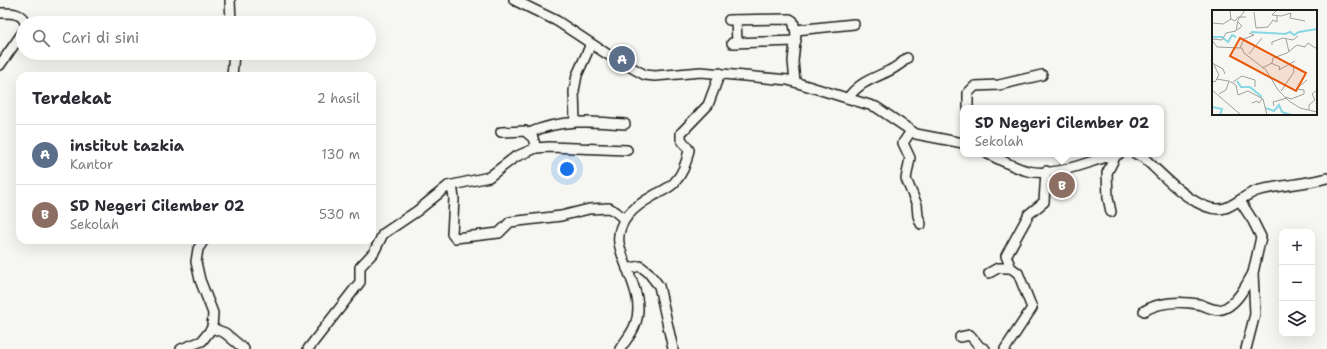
<!DOCTYPE html>
<html lang="id">
<meta charset="utf-8">
<style>
:root{--surface:#fff;--page:#f7f7f7;--text:#2b2b33;--muted:#7c7c81;--line:#e1e1e2;--accent:#111827}
body{margin:0;font-family:"Shantell Sans",sans-serif;background:var(--page);color:var(--text)}
.controls{position:absolute;right:12px;bottom:12px;display:grid;overflow:hidden;border-radius:8px;box-shadow:0 4px 16px #0002}
.controls button{width:36px;height:36px;display:grid;place-items:center;padding:0;border:0;border-bottom:1px solid var(--line);background:var(--surface);color:var(--text);font:20px sans-serif}
.you{position:absolute;left:567px;top:169px;width:14px;height:14px;margin:-10px;border:3px solid #fff;border-radius:50%;background:#1a73e8;box-shadow:0 0 0 6px #1a73e833}
.badge{display:grid;place-items:center;width:26px;height:26px;border-radius:50%;background:var(--accent);color:#fff;font-size:13px;font-weight:700}
.pin{position:absolute;translate:-50% -50%;border:2px solid #fff;box-shadow:0 1px 4px #0006}
.popup{position:absolute;left:960px;top:105px;width:204px;height:52px;box-sizing:border-box;display:grid;place-content:center;border-radius:8px;background:var(--surface);filter:drop-shadow(0 1px 3px #0005);font-size:13px;white-space:nowrap;color:var(--muted)}
.popup b{font-size:15px;color:var(--text)}
.popup::after{content:'';position:absolute;left:50%;top:100%;margin-left:-8px;border:8px solid transparent;border-top-color:var(--surface)}
.list{margin:0;padding:0;list-style:none}
h2{display:flex;justify-content:space-between;align-items:center;height:52px;margin:0;padding:0 16px;font-size:17px}
h2 small{font-size:13px;font-weight:400;color:var(--muted)}
.list li{display:grid;grid-template-columns:26px 1fr auto;gap:12px;align-items:center;box-sizing:border-box;height:60px;padding:0 16px;border-top:1px solid var(--line)}
.list b{display:block;font-size:15px;white-space:nowrap}
.list p{margin:0;font-size:13px;white-space:nowrap;color:var(--muted)}
.list em{font-size:13px;font-style:normal;color:var(--muted)}
.icon{flex:none;width:22px;height:22px;fill:none;stroke:currentColor;stroke-width:2;stroke-linecap:round;stroke-linejoin:round}
.map{position:relative;flex:none;width:1327px;height:349px;overflow:hidden}
.search{position:absolute;background:var(--surface);box-shadow:0 4px 16px #0002;left:16px;top:16px;width:360px;height:44px;display:flex;align-items:center;gap:10px;box-sizing:border-box;padding:0 14px;border-radius:22px;color:var(--muted);font-size:15px}
.panel{position:absolute;background:var(--surface);box-shadow:0 4px 16px #0002;left:16px;top:72px;width:360px;height:172px;border-radius:12px}
.map>svg:first-child{display:block}
.lines{fill:none;stroke-linecap:round;stroke-linejoin:round}
.minor-casing{stroke:#1c1c1c;stroke-width:12}
.minor{stroke:#f6f6f2;stroke-width:9}
.inset-river{fill:none;stroke:#88d7e4;stroke-width:2}
.inset-road{fill:none;stroke:#9f9f9c;stroke-width:1}
.view{fill:#e8590c;fill-opacity:0.15;stroke:#e8590c;stroke-width:2}
.inset-edge{fill:none;stroke:#1c1c1c;stroke-width:2}
</style>
<div class="map">
<svg width="1327" height="349" viewBox="0 0 1327 349">
<rect width="100%" height="100%" fill="#f6f6f2"/>
<filter id="ink" filterUnits="userSpaceOnUse"><feTurbulence type="fractalNoise" baseFrequency=".025" numOctaves="2"/><feDisplacementMap in="SourceGraphic" scale="8" xChannelSelector="R" yChannelSelector="G"/><feConvolveMatrix kernelMatrix="1 2 1 2 8 2 1 2 1" color-interpolation-filters="sRGB"/></filter>
<g filter="url(#ink)">
<g class="lines">
<!-- minor casing -->
<g class="minor-casing">
<g id="minor">
<polyline points="230,0 231,23"/>
<polyline points="514,0 557,21 607,54 645,75 655,76 701,72 788,80 876,107 916,134 963,143"/>
<path d="M0,13C10,13 22,12 25,23"/>
<polyline points="729,20 790,19 793,21 796,33 793,61 795,82"/>
<polyline points="736,20 737,43"/>
<polyline points="796,30 854,24"/>
<polyline points="732,43 796,41"/>
<polyline points="0,65 23,32"/>
<polyline points="232,76 234,53"/>
<path d="M848,98C864,75 889,77 907,58"/>
<polyline points="968,108 968,93 975,86 999,85 1042,75"/>
<polyline points="575,122 574,91 577,75 591,44"/>
<polyline points="911,131 903,143 910,158 906,179 917,205 918,216 921,224"/>
<polyline points="501,132 525,131 533,138 536,148"/>
<path d="M529,133C560,119 592,121 625,124"/>
<path d="M988,154C1001,160 1015,168 1028,171C1058,178 1091,159 1119,154"/>
<path d="M1136,154L1144,158C1162,174 1199,216 1225,208C1237,204 1248,192 1260,190C1282,185 1305,184 1327,178"/>
<polyline points="448,186 489,177 515,157 536,148 549,147 627,150"/>
<polyline points="1240,201 1253,221 1261,237 1253,273 1255,314 1246,349"/>
<polyline points="1111,212 1108,198 1107,173 1116,155"/>
<polyline points="204,240 198,249 196,262 200,280 213,313 212,328 225,333 244,349"/>
<polyline points="627,269 640,266 648,272 659,286 673,349"/>
<polyline points="989,273 998,268 1011,268"/>
<path d="M1144,311C1159,302 1180,301 1198,304C1208,306 1216,314 1227,307C1239,300 1246,285 1253,273"/>
<polyline points="960,337 970,335 980,347 985,349"/>
<polyline points="181,349 202,341 212,328"/>
<polyline points="308,349 360,282 360,267 374,252 383,234 417,211 448,186 453,191 454,199 452,234 455,238 499,233 510,222 561,216 589,209 609,208 616,212 624,219"/>
<path d="M620,349C625,341 632,334 635,325C646,297 624,270 619,243C616,221 635,206 653,196C660,192 668,189 674,183C682,175 687,161 689,150L681,139V133L708,105L720,73"/>
<polyline points="1005,349 1032,308 1018,273 1011,268 1006,256 1029,214 1044,202 1046,171"/>
</g>
</g>
<!-- minor -->
<use href="#minor" class="minor"/>
</g>
</g>
<!-- overview -->
<g transform="translate(1212 10)">
<rect width="105" height="105" fill="#f6f6f2"/>
<path class="inset-river" d="M39,22L73,24L78,22L82,25L87,22L105,19M0,27H10L16,32L20,25L24,27M25,71L29,77H38L50,87M0,97L10,99L8,105M54,98L62,101L67,95L70,102L79,105"/>
<path class="inset-road" d="M18,0L19,9L23,11L26,7H34M65,0L60,5L69,6L79,3L78,8L93,11M42,2L44,18L56,17L61,10L65,12V5M0,13L11,14L19,9M25,20L30,16L26,12M0,29L10,30L14,23L24,21L26,10L33,0M74,29L77,42M0,30L5,37L30,38L32,43L54,60L66,80L77,91L88,98L105,102M60,35V32L71,28L81,30L86,26M28,38L32,29L42,25L37,23M37,44L50,28M0,53L11,59L13,64M59,53L68,57L67,60L83,51M50,58L60,53L61,48L75,43L85,35L93,37L96,33L105,39M4,69L17,71M0,71L3,72L7,65L2,55M21,72L30,66L43,70V77M0,80L29,105M69,81L82,62L81,56M7,84L14,80L17,71L24,75L26,85L36,81L51,89L55,105M74,87L79,89L92,84V80L84,79L95,70M40,93L45,91L47,93L50,89M62,96L61,92L75,88M97,100V95L103,90L100,84L105,80"/>
<path class="view" d="M28,28L94,63L84,81L18,46Z"/>
<rect width="105" height="105" class="inset-edge"/>
</g>
</svg>
<div class="controls">
<button>+</button>
<button>−</button>
<button><svg class="icon" aria-label="layers" viewBox="0 0 24 24"><path d="M12 4l9 5-9 5-9-5zM3 14l9 5 9-5"/></svg></button>
</div>
<div class="you"></div>
<div class="pin badge" style="left:622px;top:59px;background:#5c6f8a">A</div>
<div class="pin badge" style="left:1062px;top:185px;background:#8d6e63">B</div>
<div class="popup"><b>SD Negeri Cilember 02</b>Sekolah</div>
<div class="search"><svg class="icon" aria-label="search" viewBox="0 0 24 24"><circle cx="10" cy="10" r="6"/><path d="M15 15l6 6"/></svg>Cari di sini</div>
<section class="panel">
<h2>Terdekat<small>2 hasil</small></h2>
<ul class="list">
<li><span class="badge" style="background:#5c6f8a">A</span><div><b>institut tazkia</b><p>Kantor</p></div><em>130 m</em></li>
<li><span class="badge" style="background:#8d6e63">B</span><div><b>SD Negeri Cilember 02</b><p>Sekolah</p></div><em>530 m</em></li>
</ul>
</section>
</div>
